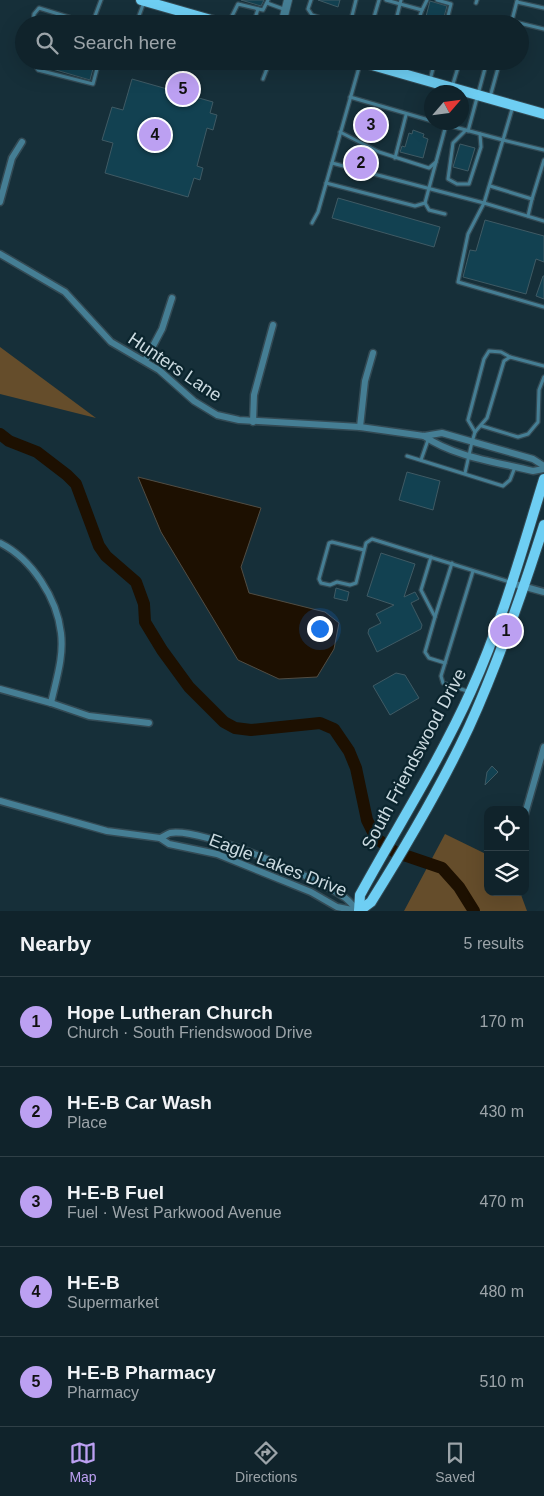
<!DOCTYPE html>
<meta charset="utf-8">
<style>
:root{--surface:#10232b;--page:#192b33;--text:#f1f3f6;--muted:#9ca4a9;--line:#304047;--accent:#bca0f2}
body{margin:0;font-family:Arial,sans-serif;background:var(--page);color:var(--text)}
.controls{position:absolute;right:15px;bottom:15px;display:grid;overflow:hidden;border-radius:10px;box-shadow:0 5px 20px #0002}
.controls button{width:45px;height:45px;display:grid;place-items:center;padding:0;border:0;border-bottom:1px solid var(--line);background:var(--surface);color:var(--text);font:25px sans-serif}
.compass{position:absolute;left:424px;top:85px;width:45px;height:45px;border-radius:50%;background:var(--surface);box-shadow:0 5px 20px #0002;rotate:62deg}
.you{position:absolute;left:319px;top:628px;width:18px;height:18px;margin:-12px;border:4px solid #fff;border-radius:50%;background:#1a73e8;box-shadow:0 0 0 8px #1a73e833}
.badge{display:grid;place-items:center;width:32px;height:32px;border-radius:50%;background:var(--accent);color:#111;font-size:16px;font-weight:700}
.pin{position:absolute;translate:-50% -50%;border:2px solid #fff;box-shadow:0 1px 5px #0006}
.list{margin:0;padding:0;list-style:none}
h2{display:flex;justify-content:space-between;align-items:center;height:65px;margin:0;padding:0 20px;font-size:21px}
h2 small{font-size:16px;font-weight:400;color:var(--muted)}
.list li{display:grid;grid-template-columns:32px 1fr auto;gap:15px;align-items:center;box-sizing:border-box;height:90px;padding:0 20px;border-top:1px solid var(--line)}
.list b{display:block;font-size:19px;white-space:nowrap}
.list p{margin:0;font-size:16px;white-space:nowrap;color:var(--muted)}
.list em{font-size:16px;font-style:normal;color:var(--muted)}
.icon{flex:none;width:28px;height:28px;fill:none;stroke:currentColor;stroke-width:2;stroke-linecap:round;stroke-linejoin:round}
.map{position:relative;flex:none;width:544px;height:911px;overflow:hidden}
.search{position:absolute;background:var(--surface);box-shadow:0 5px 20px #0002;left:15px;right:15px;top:15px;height:55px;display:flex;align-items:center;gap:12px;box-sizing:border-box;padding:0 18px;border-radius:28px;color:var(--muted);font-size:19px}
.sheet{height:515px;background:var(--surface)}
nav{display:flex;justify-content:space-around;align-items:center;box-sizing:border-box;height:70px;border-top:1px solid var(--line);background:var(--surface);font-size:14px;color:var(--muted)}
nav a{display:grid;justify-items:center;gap:2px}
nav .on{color:var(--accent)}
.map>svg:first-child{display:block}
.green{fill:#654d2b}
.water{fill:#1d1001;stroke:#514d44}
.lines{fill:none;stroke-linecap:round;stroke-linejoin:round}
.river{stroke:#1d1001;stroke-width:12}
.building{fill:#124151;stroke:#3f5a64}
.service-casing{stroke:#334a54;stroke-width:5.5}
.minor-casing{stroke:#334a54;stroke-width:9}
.tertiary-casing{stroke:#334a54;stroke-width:10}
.primary-casing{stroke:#334a54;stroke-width:12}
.service{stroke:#457e94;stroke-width:3}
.minor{stroke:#457e94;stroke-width:6}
.tertiary{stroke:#457e94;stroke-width:8}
.primary{stroke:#6ecef3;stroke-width:10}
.labels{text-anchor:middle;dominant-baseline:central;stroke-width:4.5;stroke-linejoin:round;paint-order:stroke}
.street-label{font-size:18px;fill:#cbdae0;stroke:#0b252e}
</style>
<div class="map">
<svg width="544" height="911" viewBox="0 0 544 911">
<rect width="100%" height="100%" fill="#162f39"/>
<!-- green -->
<g class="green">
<polygon points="0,347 96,418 0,394"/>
<polygon points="445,834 488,855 488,892 520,892 527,911 404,911"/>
</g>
<!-- water -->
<polygon class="water" points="138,477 261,508 241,567 249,593 325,612 339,623 334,649 317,677 279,679 238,660 161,532"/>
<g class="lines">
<!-- river -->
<polyline class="river" points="0,434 9,441 37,452 67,475 76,484 99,546 106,556 136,582 144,604 145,622 162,650 189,687 224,722 235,728 251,730 320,723 334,729 349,751 356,768 367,820 376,838 395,852 442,868 459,887 474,911"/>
</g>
<!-- building -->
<g class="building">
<polygon points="241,0 264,0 261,6"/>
<polygon points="318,0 340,0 338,7"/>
<polygon points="430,1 447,6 442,24 424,24"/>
<polygon points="37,61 95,61 90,80 39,65"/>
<polygon points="132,79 213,102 210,113 217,115 213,130 207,128 197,166 203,168 200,180 194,178 188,197 105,173 113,143 102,140 112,107 123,110"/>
<polygon points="371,108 379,110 370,142 362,139"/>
<polygon points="413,130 424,134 423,137 428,139 423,158 400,152 402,146 405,147 409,133 412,134"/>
<polygon points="460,144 475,148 468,171 453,167"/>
<polygon points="356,157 369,161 367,168 354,164"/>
<polygon points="338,198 440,227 434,247 332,218"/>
<polygon points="485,220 544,236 544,262 536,259 526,294 463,277 470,250 476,251"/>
<polygon points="543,276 544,276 544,299 536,296"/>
<polygon points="407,472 440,481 433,510 399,500"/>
<polygon points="381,553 415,564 404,597 415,592 419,599 411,603 422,625 421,629 377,652 368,633 369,629 381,623 376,614 394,605 367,596"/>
<polygon points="336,588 349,592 347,601 334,598"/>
<polygon points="396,673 405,675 419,698 390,715 373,686"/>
<polygon points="492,766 498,772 485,785 487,772"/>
</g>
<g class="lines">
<!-- service casing -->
<g class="service-casing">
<g id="service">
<polyline points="311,0 308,9 312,15 340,24"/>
<polyline points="386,0 422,10 417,24"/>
<polyline points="437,0 451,4 446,24"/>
<polyline points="517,2 544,8"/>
<polyline points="267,3 286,10"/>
<polyline points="476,3 477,0"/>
<polyline points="422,10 427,0"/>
<polyline points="511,21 544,29"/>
<polyline points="33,24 34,14 39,8 91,24"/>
<polyline points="92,24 101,0"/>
<polyline points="136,24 144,2"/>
<polyline points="228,24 238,4 263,10 268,0"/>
<polyline points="253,24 258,9"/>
<polyline points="350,24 356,0"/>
<polyline points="372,24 379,0"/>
<polyline points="395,24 401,0"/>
<polyline points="511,24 517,1"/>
<polyline points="33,61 38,70 93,84 99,61"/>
<polyline points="484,61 499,66"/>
<polyline points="263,79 270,61"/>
<polyline points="430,80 435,61"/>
<polyline points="452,87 460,61"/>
<polyline points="350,97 432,121"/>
<polyline points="490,97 500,61"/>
<polyline points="513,106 503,140 544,150"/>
<polyline points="466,130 453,143 448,179 457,184 469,184 481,147 480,134"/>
<polyline points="468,131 487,61"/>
<polyline points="340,132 379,152 429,168 436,162 446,125"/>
<polyline points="395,158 406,115"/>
<polyline points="332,163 484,203 503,140 436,122"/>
<polyline points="326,183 415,206 425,203 436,162"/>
<polyline points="490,186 532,199 528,216"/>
<polyline points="532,199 544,160"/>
<polyline points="425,203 429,210 445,214"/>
<polyline points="544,221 484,203 468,234 458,282 544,307"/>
<polyline points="312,223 318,212 360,64"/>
<polyline points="482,426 518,437 528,434 538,422 539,390 544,377"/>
<polyline points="475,432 468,420 484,359 489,351 501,352 510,357"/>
<polyline points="407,456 503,486 510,480 515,467"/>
<polyline points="421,460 428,440"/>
<polyline points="465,473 472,442 475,432 487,418 504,361 510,357 544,366"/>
<polyline points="364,550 332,542 329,543 319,579 321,583 330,585 337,582 350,585 356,583 366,543 372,539 510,582"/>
<polyline points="431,557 421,590 435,617 425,652 429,658 445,663"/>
<polyline points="435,617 452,563"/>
<polyline points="467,691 443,683 441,676 473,571"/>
</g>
</g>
<!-- minor casing -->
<g class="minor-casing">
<g id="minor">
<polyline points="0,202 12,158 22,142"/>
<polyline points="0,254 65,292 111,342 159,370 194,401 217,415 239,420 360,427 424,436 442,433 533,459 544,466"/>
<polyline points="145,361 162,329 172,298"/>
<polyline points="253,422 254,395 273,325"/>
<polyline points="360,427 365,381 373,353"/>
<path d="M424,436C454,457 497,462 533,471L544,469"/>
<path d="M0,543C32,559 57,598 61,633C64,657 56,680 51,703"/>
<polyline points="511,583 544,592"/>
<polyline points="0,689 51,703 89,716 149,723"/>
<polyline points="0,801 107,831 160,838 169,844 217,854 311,892 337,907 357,911"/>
<polyline points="525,814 544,747"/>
<path d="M160,838C163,837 167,834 170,833C202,828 316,877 344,897C349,900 353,906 357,910"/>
</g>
</g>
<!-- tertiary casing -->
<g class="tertiary-casing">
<polyline id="tertiary" points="282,24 288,0"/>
</g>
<!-- primary casing -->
<g class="primary-casing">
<g id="primary">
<polyline points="141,0 225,24"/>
<polyline points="358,61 544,114"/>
<path d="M359,911L360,895C397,827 439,762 471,691C502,623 522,550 544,479"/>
<path d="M359,911L371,902C406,846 441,787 469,727C499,661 522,594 544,525"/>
</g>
</g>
<!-- service -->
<use href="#service" class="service"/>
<!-- minor -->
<use href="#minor" class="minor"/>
<!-- tertiary -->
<use href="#tertiary" class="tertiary"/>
<!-- primary -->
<use href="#primary" class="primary"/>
</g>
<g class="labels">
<!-- street labels -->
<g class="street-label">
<text transform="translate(175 367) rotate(34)">Hunters Lane</text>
<text transform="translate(414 759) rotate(-62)">South Friendswood Drive</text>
<text transform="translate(278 865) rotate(21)">Eagle Lakes Drive</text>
</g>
</g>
</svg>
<div class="controls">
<button><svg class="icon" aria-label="locate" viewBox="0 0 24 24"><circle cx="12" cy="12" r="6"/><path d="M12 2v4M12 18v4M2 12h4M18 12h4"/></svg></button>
<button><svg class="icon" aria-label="layers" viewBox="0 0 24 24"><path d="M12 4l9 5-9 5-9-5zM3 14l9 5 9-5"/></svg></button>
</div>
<svg class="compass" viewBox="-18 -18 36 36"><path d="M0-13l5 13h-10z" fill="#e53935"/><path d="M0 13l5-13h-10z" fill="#9ca4a9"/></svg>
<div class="you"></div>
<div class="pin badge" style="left:506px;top:631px">1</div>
<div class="pin badge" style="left:361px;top:163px">2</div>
<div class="pin badge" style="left:371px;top:125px">3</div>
<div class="pin badge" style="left:155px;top:135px">4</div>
<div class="pin badge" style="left:183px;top:89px">5</div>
<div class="search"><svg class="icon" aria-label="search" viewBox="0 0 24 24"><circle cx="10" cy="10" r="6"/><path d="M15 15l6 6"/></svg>Search here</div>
</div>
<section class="sheet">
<h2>Nearby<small>5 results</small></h2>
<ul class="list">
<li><span class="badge">1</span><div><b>Hope Lutheran Church</b><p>Church · South Friendswood Drive</p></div><em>170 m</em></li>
<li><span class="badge">2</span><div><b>H-E-B Car Wash</b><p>Place</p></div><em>430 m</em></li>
<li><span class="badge">3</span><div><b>H-E-B Fuel</b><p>Fuel · West Parkwood Avenue</p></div><em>470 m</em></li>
<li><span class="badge">4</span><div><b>H-E-B</b><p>Supermarket</p></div><em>480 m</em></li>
<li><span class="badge">5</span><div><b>H-E-B Pharmacy</b><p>Pharmacy</p></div><em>510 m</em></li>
</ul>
</section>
<nav>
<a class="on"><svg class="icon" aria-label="map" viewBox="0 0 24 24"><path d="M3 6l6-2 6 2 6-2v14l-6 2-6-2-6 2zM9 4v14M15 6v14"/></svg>Map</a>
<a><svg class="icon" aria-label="directions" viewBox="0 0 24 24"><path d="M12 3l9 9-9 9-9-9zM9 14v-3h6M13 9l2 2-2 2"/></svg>Directions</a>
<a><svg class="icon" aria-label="saved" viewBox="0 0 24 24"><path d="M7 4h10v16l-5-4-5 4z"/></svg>Saved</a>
</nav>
